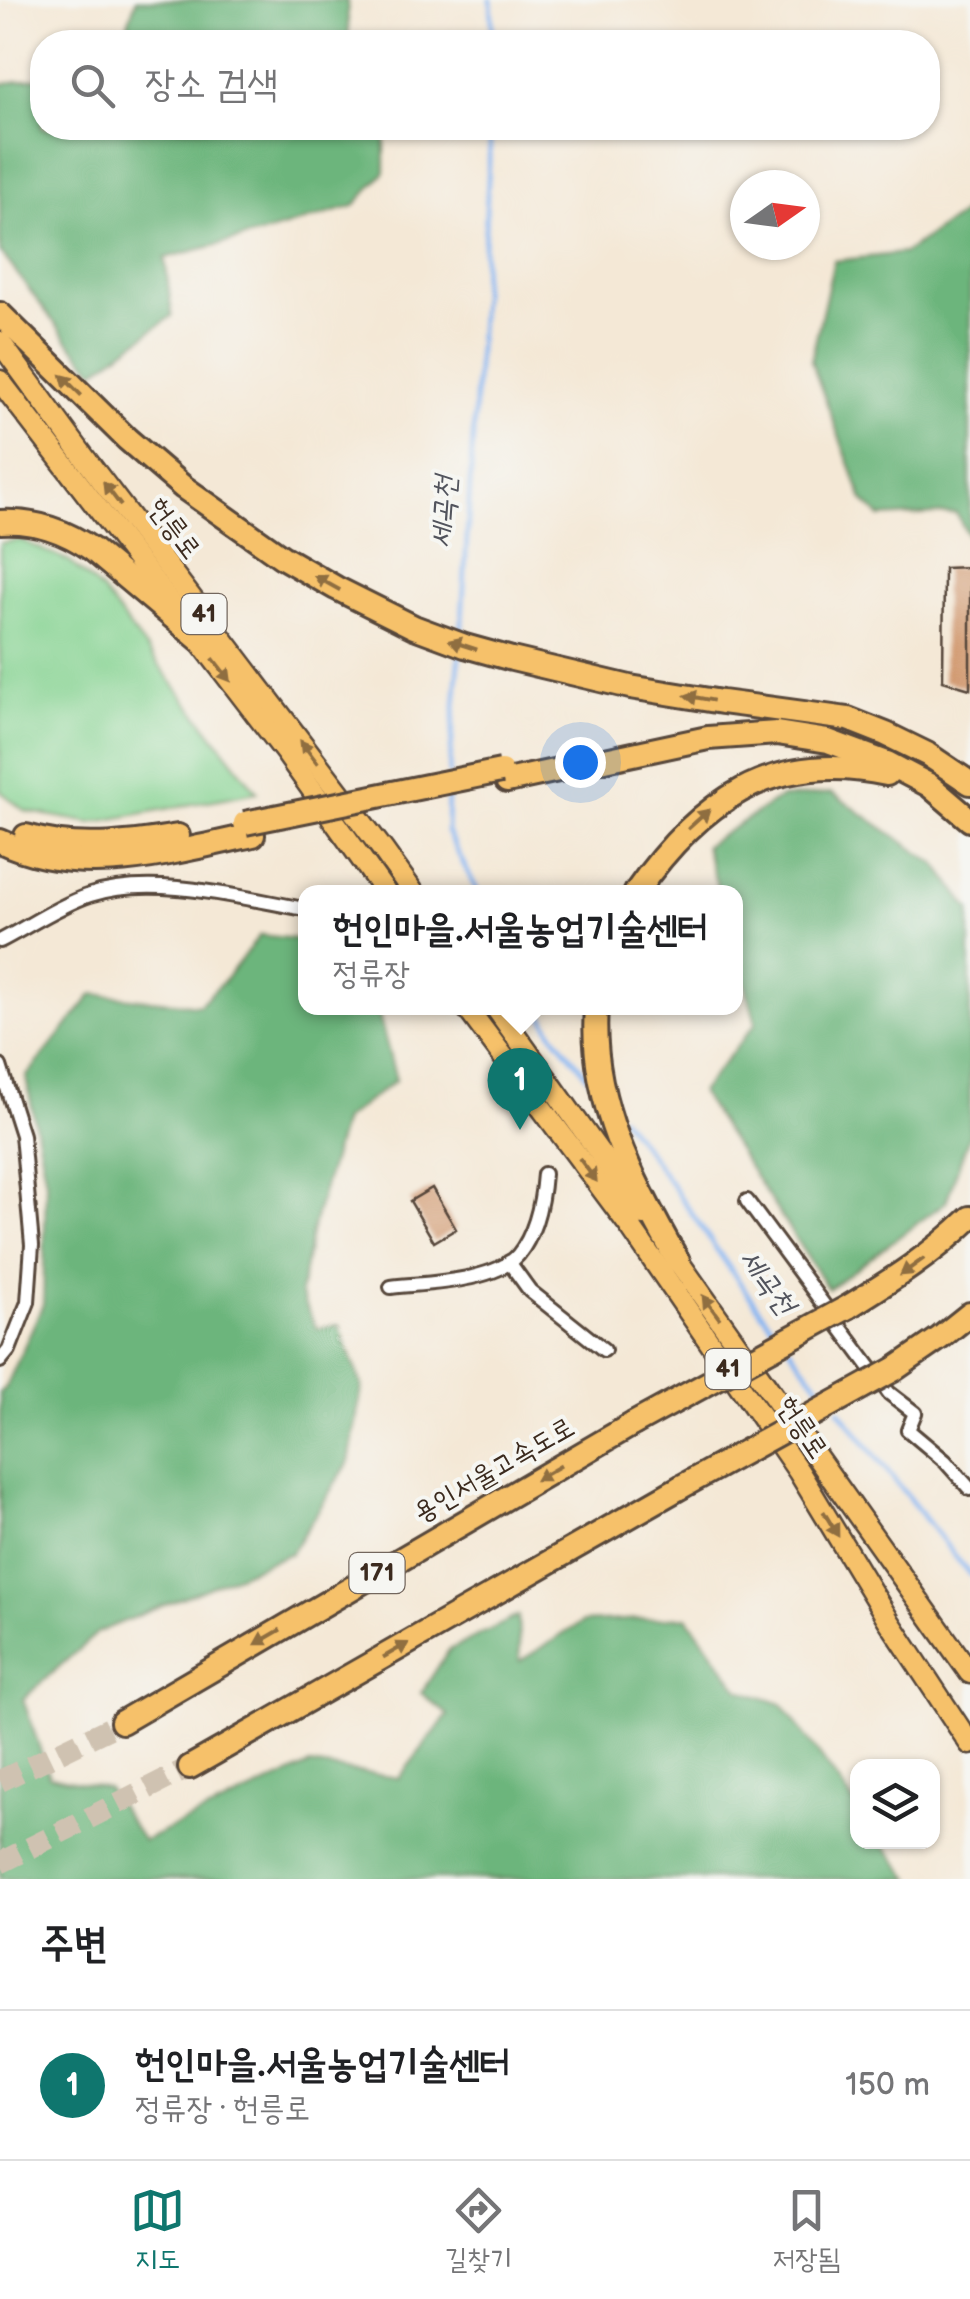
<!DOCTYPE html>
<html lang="ko">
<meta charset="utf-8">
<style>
:root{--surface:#fff;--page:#f6f6f6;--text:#202124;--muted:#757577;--line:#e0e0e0;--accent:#0f766e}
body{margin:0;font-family:"Balsamiq Sans","Poor Story",sans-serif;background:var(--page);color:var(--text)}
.controls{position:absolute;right:30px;bottom:30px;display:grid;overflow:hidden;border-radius:20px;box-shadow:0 2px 8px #0004}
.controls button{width:90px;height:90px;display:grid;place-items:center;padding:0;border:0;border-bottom:2px solid var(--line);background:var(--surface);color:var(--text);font:50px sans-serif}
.compass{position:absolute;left:730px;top:170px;width:90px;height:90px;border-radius:50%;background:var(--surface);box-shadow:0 2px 8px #0004;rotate:76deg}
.you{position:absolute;left:580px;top:762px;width:35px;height:35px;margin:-25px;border:8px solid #fff;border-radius:50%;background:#1a73e8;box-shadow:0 0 0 15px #1a73e833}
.badge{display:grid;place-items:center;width:65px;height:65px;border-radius:50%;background:var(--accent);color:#fff;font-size:32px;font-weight:700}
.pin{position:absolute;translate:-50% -82px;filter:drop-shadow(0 2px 5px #0008)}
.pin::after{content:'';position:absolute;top:52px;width:35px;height:30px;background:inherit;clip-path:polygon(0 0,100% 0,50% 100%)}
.popup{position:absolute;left:298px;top:885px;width:445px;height:130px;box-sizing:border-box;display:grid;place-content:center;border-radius:20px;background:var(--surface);filter:drop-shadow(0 2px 8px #0005);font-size:32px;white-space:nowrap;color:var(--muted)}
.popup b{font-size:38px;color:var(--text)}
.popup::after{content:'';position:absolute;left:50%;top:100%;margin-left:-20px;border:20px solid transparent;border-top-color:var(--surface)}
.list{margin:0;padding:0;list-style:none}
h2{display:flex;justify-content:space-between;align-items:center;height:130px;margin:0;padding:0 40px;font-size:42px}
h2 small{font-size:32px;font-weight:400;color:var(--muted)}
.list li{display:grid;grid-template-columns:65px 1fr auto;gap:30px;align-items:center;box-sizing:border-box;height:150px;padding:0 40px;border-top:2px solid var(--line)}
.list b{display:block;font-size:38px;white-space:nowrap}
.list p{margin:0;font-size:32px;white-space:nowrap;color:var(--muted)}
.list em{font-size:32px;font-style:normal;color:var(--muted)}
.icon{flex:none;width:55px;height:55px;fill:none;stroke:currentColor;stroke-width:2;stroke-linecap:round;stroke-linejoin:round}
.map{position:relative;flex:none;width:970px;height:1879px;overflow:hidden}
.search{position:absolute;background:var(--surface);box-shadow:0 2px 8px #0004;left:30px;right:30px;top:30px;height:110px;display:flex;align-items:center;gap:25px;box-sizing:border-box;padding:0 35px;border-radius:40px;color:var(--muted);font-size:38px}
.sheet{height:280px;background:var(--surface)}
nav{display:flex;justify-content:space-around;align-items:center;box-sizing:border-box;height:140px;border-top:2px solid var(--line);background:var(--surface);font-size:28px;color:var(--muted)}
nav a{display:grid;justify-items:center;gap:5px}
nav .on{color:var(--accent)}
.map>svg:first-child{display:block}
.green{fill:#86d392;stroke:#607e58;stroke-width:2.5}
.forest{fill:#6cb57c;stroke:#54704d;stroke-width:2.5}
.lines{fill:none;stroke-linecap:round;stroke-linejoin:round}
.stream{stroke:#86b5f1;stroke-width:5}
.building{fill:#d19970}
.highway-tunnel{stroke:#cfc2b1;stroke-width:22;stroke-dasharray:22 11;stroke-linecap:butt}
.street-casing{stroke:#57463a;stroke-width:18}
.primary-casing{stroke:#57463a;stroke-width:25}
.highway-casing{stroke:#57463a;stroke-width:28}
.street{stroke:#fff;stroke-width:12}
.primary{stroke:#f6c16b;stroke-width:20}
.highway{stroke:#f6c16b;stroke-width:22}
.highway-bridge-casing{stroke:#57463a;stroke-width:28;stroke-linecap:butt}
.highway-bridge{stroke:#f6c16b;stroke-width:22}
.oneway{fill:#8f6e41}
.labels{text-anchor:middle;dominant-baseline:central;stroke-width:8;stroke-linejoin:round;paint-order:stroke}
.shield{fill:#f6f6f2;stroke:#73675e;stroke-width:2.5}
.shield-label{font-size:25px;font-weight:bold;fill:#3b2a1e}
.street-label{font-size:28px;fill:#3b2a1e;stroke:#f6f6f2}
.water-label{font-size:30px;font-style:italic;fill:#52545d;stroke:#f6f6f2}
</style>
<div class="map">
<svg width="970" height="1879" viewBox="0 0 970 1879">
<rect width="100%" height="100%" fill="#f6f6f2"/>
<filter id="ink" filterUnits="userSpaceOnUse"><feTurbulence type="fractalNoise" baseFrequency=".01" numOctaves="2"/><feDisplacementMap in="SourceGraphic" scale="20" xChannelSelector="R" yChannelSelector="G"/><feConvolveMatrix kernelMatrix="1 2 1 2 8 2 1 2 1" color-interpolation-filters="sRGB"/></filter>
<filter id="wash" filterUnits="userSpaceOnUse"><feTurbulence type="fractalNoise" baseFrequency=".0048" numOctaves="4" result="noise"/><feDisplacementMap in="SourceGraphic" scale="40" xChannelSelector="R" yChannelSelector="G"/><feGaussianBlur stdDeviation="2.25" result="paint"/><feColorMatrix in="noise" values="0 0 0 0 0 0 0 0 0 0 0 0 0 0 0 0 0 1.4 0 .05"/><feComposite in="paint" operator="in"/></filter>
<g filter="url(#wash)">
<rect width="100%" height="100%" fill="#f4e8d6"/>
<!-- green -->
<polygon class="green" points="21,540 70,562 101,590 257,792 91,823 25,811 0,791 0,543"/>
<!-- forest -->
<g class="forest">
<polygon points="136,0 347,0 349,42 122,42"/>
<polygon points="42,77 42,128 385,128 385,172 354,206 269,232 165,258 172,316 95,371 69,342 0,251 0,84"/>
<polygon points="970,205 970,536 968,536 956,513 880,517 863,500 811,361 834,261 904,253 960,215"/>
<polygon points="832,793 937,865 970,910 970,1133 946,1202 828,1289 700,1092 756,1023 735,947 735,892 719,892 705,846 780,798"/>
<polygon points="260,935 305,940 305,1008 377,1008 396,1080 343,1120 311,1233 300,1293 316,1328 339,1325 362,1386 349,1462 291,1553 98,1632 23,1699 49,1776 107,1788 143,1841 310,1765 399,1778 448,1715 421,1693 449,1650 518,1616 520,1661 583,1622 687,1617 740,1690 782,1704 857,1807 858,1842 882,1842 911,1879 0,1879 0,1393 6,1387 43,1304 46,1181 26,1077 93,994 199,1005 225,980"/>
</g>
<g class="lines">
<!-- stream -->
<g class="stream">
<polyline points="491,0 493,42"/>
<polyline points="461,639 491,128"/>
<polyline points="449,773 460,650"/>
<polyline points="448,789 447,832 478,892"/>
<polyline points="539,1008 551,1031 592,1082"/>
<path d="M621,1117C678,1187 723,1265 779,1335"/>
<polyline points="789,1347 829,1398"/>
<polyline points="839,1410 970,1575"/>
</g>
</g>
<g id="blocks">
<!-- building -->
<g class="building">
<polygon points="970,567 970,689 943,681 944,568"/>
<polygon points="432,1188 456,1229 434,1242 410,1201"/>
</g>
</g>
</g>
<g filter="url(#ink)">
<use href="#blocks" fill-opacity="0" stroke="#57463a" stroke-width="2.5"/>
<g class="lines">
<!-- highway-tunnel -->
<g class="highway-tunnel">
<polyline points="0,1781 122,1722"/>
<polyline points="0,1863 190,1767"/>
</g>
<!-- street casing -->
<g class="street-casing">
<g id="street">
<path d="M0,941C27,927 62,904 90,895C153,874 241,898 305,909"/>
<polyline points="0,1066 22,1135 32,1245 28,1302 9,1350 0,1361"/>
<polyline points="747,1201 889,1393 915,1413 908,1430 945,1461 970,1489"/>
<polyline points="509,1262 530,1291 604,1350"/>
<path d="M391,1287C425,1283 495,1282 518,1255C536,1233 542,1201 544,1174"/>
</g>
</g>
<!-- primary casing -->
<g class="primary-casing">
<g id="primary">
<polyline points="0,342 84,457 383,850 413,892"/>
<polyline points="0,381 286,753 385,892"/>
<polyline points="467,1008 629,1225 799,1472 889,1621 970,1744"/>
<polyline points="496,1008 644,1215"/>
<polyline points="670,1250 970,1673"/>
</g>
</g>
<!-- highway casing -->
<g class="highway-casing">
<g id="highway">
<polyline points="0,314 127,439 183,487 282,557 336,588 414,627 465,646 512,659 630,687 722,702 848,719 886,734 927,754 970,783"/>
<path d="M0,522C35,520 64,530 93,550L199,639"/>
<polyline points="507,781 708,738 777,733 828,741 887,763 929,785 970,820"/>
<path d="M26,836C77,851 127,844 178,836"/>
<path d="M0,841C82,880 169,853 253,835"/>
<path d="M636,892C699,802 772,749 887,774"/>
<path d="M596,1008C589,1099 634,1184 678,1261"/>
<path d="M848,1307C892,1280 933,1254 970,1218"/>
<polyline points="895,1369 940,1338 970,1314"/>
<polyline points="122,1722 633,1424"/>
<polyline points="190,1767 681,1487"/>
</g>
</g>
<!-- street -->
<use href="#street" class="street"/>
<!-- primary -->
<use href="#primary" class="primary"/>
<!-- highway -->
<use href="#highway" class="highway"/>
<!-- highway-bridge casing -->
<g class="highway-bridge-casing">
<g id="highway-bridge">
<polyline points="245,823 501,771"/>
<polyline points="633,1424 848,1307"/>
<polyline points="681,1487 895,1369"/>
</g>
</g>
<!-- highway-bridge -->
<use href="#highway-bridge" class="highway-bridge"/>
</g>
<!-- one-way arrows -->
<defs><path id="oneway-solid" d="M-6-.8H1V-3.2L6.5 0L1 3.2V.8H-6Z" transform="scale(2.5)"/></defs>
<g class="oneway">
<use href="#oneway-solid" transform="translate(71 385) rotate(-135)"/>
<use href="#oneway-solid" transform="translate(112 494) rotate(-127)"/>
<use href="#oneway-solid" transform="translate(327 583) rotate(-151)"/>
<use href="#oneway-solid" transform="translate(463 645) rotate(-162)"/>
<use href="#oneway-solid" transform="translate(222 670) rotate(52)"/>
<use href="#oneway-solid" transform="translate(699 698) rotate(-170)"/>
<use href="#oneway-solid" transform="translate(309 752) rotate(-127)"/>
<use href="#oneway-solid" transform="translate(699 819) rotate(-42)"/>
<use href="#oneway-solid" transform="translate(588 1170) rotate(53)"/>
<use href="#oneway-solid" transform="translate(912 1267) rotate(144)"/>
<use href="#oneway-solid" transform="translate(711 1307) rotate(-126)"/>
<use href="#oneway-solid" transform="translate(548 1473) rotate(150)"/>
<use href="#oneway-solid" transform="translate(831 1524) rotate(59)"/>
<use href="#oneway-solid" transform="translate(268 1637) rotate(150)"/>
<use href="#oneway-solid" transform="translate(396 1650) rotate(-30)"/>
</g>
</g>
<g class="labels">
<!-- shield labels -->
<g class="shield">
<rect x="181.5" y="594" width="45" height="40" rx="8"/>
<rect x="705.5" y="1349" width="45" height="40" rx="8"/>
<rect x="349.5" y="1553" width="55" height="40" rx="8"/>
</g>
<g class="shield-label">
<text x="204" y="614">41</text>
<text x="728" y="1369">41</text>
<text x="377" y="1573">171</text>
</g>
<!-- street labels -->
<g class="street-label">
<text transform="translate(174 529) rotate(53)">헌릉로</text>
<text transform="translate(802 1428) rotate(56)">헌릉로</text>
<text transform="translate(494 1470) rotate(-30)">용인서울고속도로</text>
</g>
<!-- water labels -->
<g class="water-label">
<text transform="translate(444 512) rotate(-86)">세곡천</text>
<text transform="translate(767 1282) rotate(53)">세곡천</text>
</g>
</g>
</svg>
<div class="controls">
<button><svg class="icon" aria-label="layers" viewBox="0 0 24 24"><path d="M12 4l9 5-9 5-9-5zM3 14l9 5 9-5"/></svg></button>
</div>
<svg class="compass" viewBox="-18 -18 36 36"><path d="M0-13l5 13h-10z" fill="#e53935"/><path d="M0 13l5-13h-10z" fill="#757577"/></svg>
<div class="you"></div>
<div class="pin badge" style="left:520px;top:1130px">1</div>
<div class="popup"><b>헌인마을.서울농업기술센터</b>정류장</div>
<div class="search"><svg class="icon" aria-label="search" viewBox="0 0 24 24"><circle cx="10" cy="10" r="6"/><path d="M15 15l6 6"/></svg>장소 검색</div>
</div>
<section class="sheet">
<h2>주변<small></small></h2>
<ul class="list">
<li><span class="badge">1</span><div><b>헌인마을.서울농업기술센터</b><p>정류장 · 헌릉로</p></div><em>150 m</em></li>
</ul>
</section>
<nav>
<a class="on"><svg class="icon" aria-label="map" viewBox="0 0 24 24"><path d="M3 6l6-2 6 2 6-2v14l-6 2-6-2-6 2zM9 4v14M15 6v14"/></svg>지도</a>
<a><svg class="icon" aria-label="directions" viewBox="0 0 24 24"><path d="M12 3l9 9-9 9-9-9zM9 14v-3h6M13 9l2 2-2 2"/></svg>길찾기</a>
<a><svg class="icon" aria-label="saved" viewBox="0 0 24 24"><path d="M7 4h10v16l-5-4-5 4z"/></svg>저장됨</a>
</nav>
